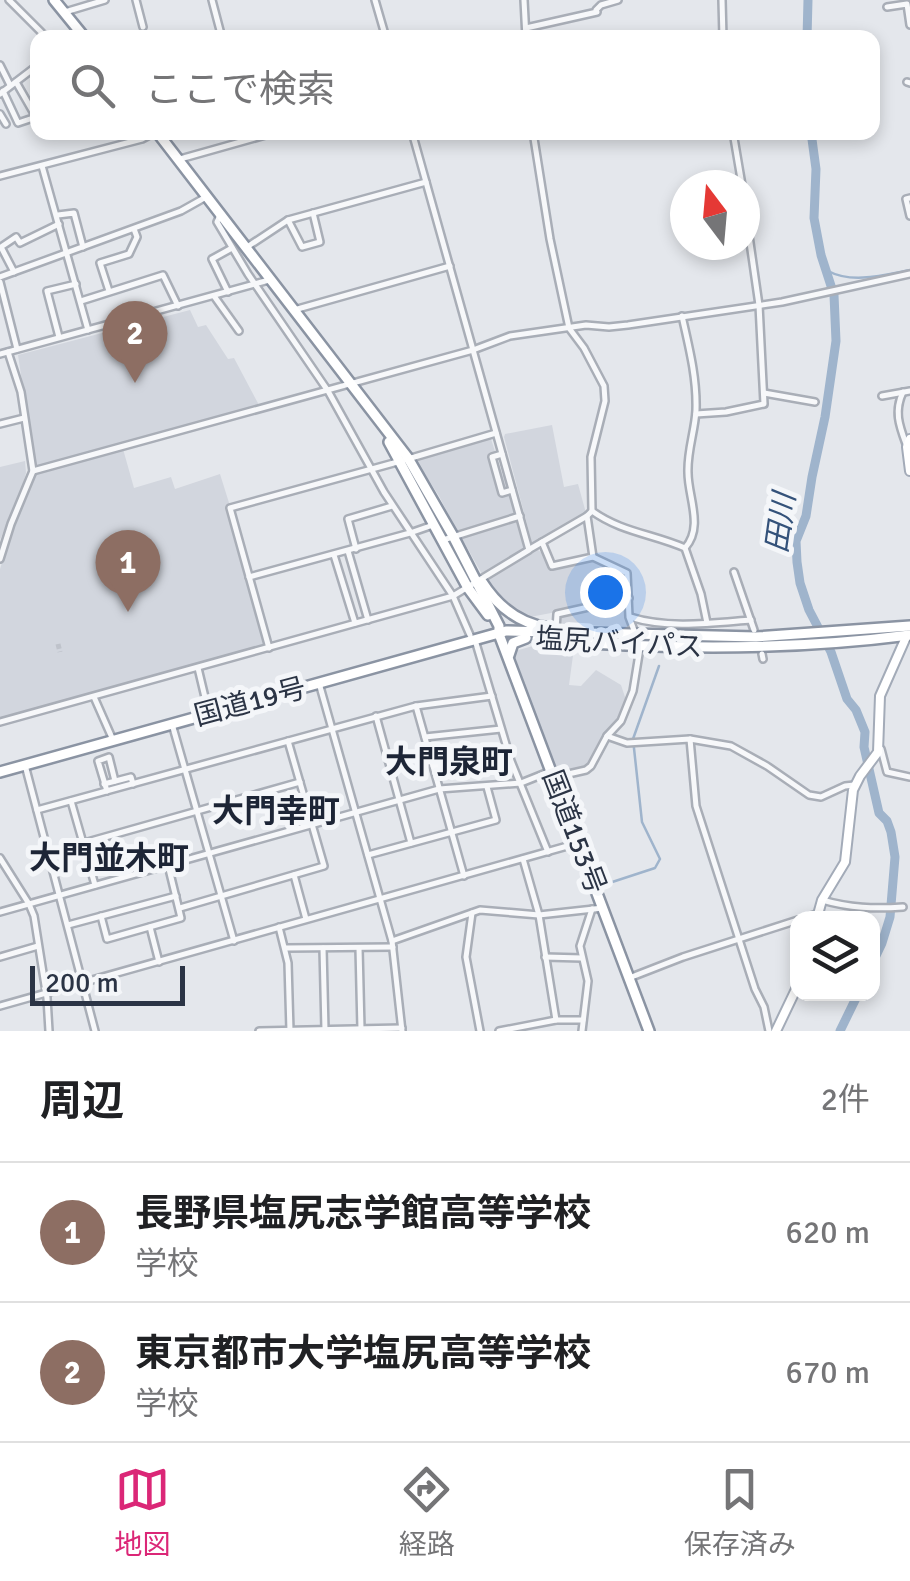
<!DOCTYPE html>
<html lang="ja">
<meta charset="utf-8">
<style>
:root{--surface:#fff;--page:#f2f2f2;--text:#202124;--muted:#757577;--line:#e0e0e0;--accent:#db2777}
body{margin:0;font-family:Signika,"Noto Sans JP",sans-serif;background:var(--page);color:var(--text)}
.controls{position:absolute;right:30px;bottom:30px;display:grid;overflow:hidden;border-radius:20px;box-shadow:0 5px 15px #0003}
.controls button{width:90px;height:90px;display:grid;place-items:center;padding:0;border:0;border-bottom:2px solid var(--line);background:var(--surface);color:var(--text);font:50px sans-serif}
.compass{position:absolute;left:670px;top:170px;width:90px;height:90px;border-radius:50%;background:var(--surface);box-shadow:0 5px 15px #0003;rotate:344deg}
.scale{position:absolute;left:30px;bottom:25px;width:155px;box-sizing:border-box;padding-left:10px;border:5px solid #2b3445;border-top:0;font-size:28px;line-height:35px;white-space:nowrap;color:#2b3445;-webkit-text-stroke:8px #f4f6f9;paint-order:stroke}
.you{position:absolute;left:605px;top:592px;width:35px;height:35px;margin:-25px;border:8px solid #fff;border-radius:50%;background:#1a73e8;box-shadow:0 0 0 15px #1a73e833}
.badge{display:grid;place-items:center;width:65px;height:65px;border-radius:50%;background:var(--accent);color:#fff;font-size:32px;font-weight:700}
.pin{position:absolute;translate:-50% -82px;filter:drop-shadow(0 2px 5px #0008)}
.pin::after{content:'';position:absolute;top:52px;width:35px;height:30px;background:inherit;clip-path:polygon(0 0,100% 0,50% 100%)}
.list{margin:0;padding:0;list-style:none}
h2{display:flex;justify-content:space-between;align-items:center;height:130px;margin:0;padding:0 40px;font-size:42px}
h2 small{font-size:32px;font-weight:400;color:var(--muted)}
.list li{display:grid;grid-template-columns:65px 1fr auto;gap:30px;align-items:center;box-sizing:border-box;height:140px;padding:0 40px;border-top:2px solid var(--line)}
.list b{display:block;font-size:38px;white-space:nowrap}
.list p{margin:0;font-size:32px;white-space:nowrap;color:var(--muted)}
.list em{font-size:32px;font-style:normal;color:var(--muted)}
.icon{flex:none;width:55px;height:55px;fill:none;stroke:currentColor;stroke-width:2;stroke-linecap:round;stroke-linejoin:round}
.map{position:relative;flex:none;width:910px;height:1031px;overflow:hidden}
.search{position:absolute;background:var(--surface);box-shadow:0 5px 15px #0003;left:30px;right:30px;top:30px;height:110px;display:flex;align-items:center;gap:25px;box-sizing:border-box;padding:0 35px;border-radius:20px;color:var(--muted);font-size:38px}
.sheet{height:410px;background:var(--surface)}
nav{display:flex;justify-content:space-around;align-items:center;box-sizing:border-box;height:140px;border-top:2px solid var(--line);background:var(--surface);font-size:28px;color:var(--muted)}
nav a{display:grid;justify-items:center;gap:5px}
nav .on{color:var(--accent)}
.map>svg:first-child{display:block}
.built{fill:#d2d6de}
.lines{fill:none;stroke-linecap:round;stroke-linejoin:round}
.stream{stroke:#9fb4cc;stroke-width:2.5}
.river{stroke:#9fb4cc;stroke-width:9}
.minor-tunnel{stroke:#bfc3cb;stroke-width:5;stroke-dasharray:5 2.5;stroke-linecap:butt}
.minor-casing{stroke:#a9aeb7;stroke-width:10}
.major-casing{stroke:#a3abb8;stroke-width:12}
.highway-casing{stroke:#8b94a3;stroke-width:14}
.minor{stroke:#f7f8fa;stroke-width:5}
.major{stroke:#fff;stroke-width:8}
.highway{stroke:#fff;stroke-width:9}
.labels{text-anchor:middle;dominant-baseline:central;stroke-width:10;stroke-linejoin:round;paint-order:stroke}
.street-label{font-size:28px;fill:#2b3445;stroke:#f4f6f9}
.water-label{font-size:30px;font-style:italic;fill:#34527a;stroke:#f4f6f9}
.quarter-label{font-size:32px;font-weight:bold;fill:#1d2536;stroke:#f4f6f9}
</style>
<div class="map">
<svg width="910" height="1031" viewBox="0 0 910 1031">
<rect width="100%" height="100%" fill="#e4e7ec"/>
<!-- built -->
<g class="built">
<polygon points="190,310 198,327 206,325 228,359 234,358 260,407 35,468 18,355"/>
<polygon points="552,425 564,487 578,484 586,513 535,543 532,543 504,437 505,434"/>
<polygon points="491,439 503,476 506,476 516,513 515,515 457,531 439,496 417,462 418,459"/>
<polygon points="123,449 134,488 171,477 175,489 220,474 230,506 227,508 247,580 266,644 263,647 0,720 0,569 13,527 36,472"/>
<polygon points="25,461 26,473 22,487 0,540 0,467"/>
<polygon points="517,519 526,549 483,576 460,535"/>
<polygon points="537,549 544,555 548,566 557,567 595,560 623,574 627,595 625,599 530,617 505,603 485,580"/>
<polygon points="627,601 631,627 558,624 561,617 566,613"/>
<polygon points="533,646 574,648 569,685 581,686 596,670 621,685 627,703 617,724 599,744 590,764 585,768 557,774 514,654 515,651"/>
</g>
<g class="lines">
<!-- stream -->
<g class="stream">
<path d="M828,271C852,284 884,275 910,270"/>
<polyline points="602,894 600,886 655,868 660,859 642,822 633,739 659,666"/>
</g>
<!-- river -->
<g class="river">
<polyline points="807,38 808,0"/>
<polyline points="811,132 816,169 814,218 821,255 834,295 836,341 825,417 812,477 806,516 796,541 797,562 800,583 809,610 831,652 847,699 856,710 865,732 864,747 879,813 887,821 891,832 895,857 890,917 882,943 872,964"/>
<polyline points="840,1031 858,994"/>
</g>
<!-- minor-tunnel -->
<polyline class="minor-tunnel" points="58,644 60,652"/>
<!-- minor casing -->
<g class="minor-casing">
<g id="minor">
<polyline points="9,0 47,38"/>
<polyline points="136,0 143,27"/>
<polyline points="212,0 222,38"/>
<polyline points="375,0 386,38"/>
<polyline points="524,0 526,38"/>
<polyline points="722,0 723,38"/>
<polyline points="887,7 907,4 910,25"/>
<polyline points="65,12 105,0"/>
<polyline points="526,28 597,12 596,10 601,5 618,0"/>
<polyline points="0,65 10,85"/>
<polyline points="907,82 910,83"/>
<polyline points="3,91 18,123 36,117 16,82"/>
<polyline points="0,94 38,65"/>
<polyline points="0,114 6,124"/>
<polyline points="733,132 742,185"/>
<polyline points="180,159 276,132"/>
<polyline points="42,166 88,330"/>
<polyline points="0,176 142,139 155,132"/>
<polyline points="910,198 906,199 910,216"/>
<polyline points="58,215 74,213 83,247"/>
<polyline points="220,215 217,222 248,274 328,391 384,492 453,596 470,635"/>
<polyline points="288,220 302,247 320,242 313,213"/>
<polyline points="247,247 288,220 426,182"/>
<polyline points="14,272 1,247 16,237 20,243 59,224"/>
<polyline points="0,277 181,211 206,197"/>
<polyline points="0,282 17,349"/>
<polyline points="109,291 100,263 129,254 137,237 134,229"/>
<polyline points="228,292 212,259 232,248"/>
<polyline points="214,296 239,331"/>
<polyline points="81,301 163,275 178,306"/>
<polyline points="294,310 450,266"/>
<path d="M682,316C689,347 697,378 696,410C695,431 687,451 688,473C688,497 704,527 685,548"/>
<polyline points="59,337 47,291 76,284"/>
<polyline points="0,354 269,280"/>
<path d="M903,392C894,411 899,425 906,444"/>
<polyline points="764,393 815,402"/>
<polyline points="882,396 910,391"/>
<polyline points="696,414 726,412 764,404 759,305 745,208"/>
<polyline points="0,424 24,418"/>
<polyline points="502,454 492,457 502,493 512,490"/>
<polyline points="33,471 473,350 510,336 586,325 609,327 628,325 782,302 910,274"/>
<path d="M592,511C621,532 653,534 685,548L701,594L707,623"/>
<polyline points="587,516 593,557"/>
<polyline points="443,540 520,516"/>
<polyline points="542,542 552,566 593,557 627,573 629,617 635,633"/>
<polyline points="356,549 348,519 392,506"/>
<polyline points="530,549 587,516 592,511 591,457 605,401 604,386 584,348 569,328 550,239 533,132"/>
<polyline points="348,551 368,620"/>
<polyline points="334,555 355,623"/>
<polyline points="0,559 11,524 33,471 21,392 8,352"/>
<polyline points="734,572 754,630"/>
<polyline points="249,577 410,533 433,525"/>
<path d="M630,617C668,629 712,623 751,620"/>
<polyline points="556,629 557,614 629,598"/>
<polyline points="475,640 511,761 548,852"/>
<polyline points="269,648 230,508 401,461 496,433"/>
<polyline points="762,654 763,659"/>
<polyline points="198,668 209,714"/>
<polyline points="319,683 392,941 402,1031"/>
<polyline points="94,697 113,740"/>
<polyline points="416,706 492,696"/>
<polyline points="376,716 411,843"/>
<polyline points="0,722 453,596 529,550 412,132"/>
<polyline points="172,724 234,941"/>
<polyline points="607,736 627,743 690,739 731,746 767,766 809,795 821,797 845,786 854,785"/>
<polyline points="425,737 501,729"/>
<polyline points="690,739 696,806 755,989 764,1007 769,1031"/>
<polyline points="881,749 887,772 910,777"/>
<polyline points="25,765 95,1031"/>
<polyline points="433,766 510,761"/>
<polyline points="555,777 586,770 591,766 607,736 621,721 633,691 640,648"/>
<polyline points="104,784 131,777 133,784"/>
<polyline points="107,791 98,761 109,757 115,781"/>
<polyline points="71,801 95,885"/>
<polyline points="37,810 416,706 464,876"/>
<polyline points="84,843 300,782"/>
<polyline points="368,855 496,820 487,787"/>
<polyline points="0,858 29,904 34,916 47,998 49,1031"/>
<polyline points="523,859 539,915 556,1020"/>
<polyline points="294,875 306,919"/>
<path d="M822,900C850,908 874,909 903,907"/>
<polyline points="180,908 324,866 288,741"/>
<polyline points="0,912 439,789 521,783 551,771"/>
<polyline points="472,913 466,957 480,1031"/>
<polyline points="101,916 107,939 181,918 168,865"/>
<polyline points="803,918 817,914"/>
<polyline points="68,925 176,896"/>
<polyline points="150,927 159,962"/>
<polyline points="279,927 288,963 290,1031"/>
<polyline points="392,941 480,910 539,915 603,908"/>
<polyline points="286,948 393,947"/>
<polyline points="323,948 325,1030"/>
<polyline points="359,948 361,1029"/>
<polyline points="0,957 38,946"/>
<polyline points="545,957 582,958"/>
<polyline points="629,978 683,957 798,920"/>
<polyline points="0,1006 578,843"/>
<polyline points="259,1031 402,1028"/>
<polyline points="499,1031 556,1020 583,1020"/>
<polyline points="582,1031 588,981 580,946 592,909"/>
</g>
</g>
<!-- major casing -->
<g class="major-casing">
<g id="major">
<polyline points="910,439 907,447 910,471"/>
<polyline points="817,918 822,900 845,862 853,790 860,776 878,752 880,696 907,635"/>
<polyline points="776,1031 798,985"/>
</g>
</g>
<!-- highway casing -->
<g class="highway-casing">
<g id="highway">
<polyline points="54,0 85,38"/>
<polyline points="157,132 408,458 453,536 499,626 499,634 649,1031"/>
<polyline points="389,442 468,588 488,615"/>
<path d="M482,582C498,607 520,624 549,628"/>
<path d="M537,639C662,650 786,651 910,635"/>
<polyline points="509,655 513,643 526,638"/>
<polyline points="0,772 506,631 756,637 910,626"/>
</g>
</g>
<!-- minor -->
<use href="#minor" class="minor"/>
<!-- major -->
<use href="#major" class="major"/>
<!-- highway -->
<use href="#highway" class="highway"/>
</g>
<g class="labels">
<!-- street labels -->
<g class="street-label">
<text transform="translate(619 643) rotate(3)">塩尻バイパス</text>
<text transform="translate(250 702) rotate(-15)">国道19号</text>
<text transform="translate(574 832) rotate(69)">国道153号</text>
</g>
<!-- water labels -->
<g class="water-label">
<text transform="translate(781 523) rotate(-82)">田川</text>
</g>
<!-- quarter labels -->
<g class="quarter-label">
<text x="449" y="762">大門泉町</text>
<text x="276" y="811">大門幸町</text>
<text x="109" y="858">大門並木町</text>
</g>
</g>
</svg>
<div class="controls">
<button><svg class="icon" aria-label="layers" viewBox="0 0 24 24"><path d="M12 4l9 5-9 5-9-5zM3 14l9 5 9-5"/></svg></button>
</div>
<svg class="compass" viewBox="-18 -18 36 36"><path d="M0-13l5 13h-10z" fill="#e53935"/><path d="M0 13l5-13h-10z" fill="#757577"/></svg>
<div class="scale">200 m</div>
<div class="you"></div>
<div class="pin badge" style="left:128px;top:612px;background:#8d6e63">1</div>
<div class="pin badge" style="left:135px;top:383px;background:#8d6e63">2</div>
<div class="search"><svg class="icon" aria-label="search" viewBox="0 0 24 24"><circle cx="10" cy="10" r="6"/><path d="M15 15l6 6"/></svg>ここで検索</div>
</div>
<section class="sheet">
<h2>周辺<small>2件</small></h2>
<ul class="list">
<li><span class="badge" style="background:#8d6e63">1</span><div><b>長野県塩尻志学館高等学校</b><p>学校</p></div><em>620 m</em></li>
<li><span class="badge" style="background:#8d6e63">2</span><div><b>東京都市大学塩尻高等学校</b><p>学校</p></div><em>670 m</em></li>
</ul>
</section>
<nav>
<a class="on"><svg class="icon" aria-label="map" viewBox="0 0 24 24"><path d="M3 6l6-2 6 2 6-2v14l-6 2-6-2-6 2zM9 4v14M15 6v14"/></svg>地図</a>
<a><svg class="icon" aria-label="directions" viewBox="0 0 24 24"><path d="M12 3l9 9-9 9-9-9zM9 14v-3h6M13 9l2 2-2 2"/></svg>経路</a>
<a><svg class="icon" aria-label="saved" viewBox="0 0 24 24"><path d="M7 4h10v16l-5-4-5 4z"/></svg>保存済み</a>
</nav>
